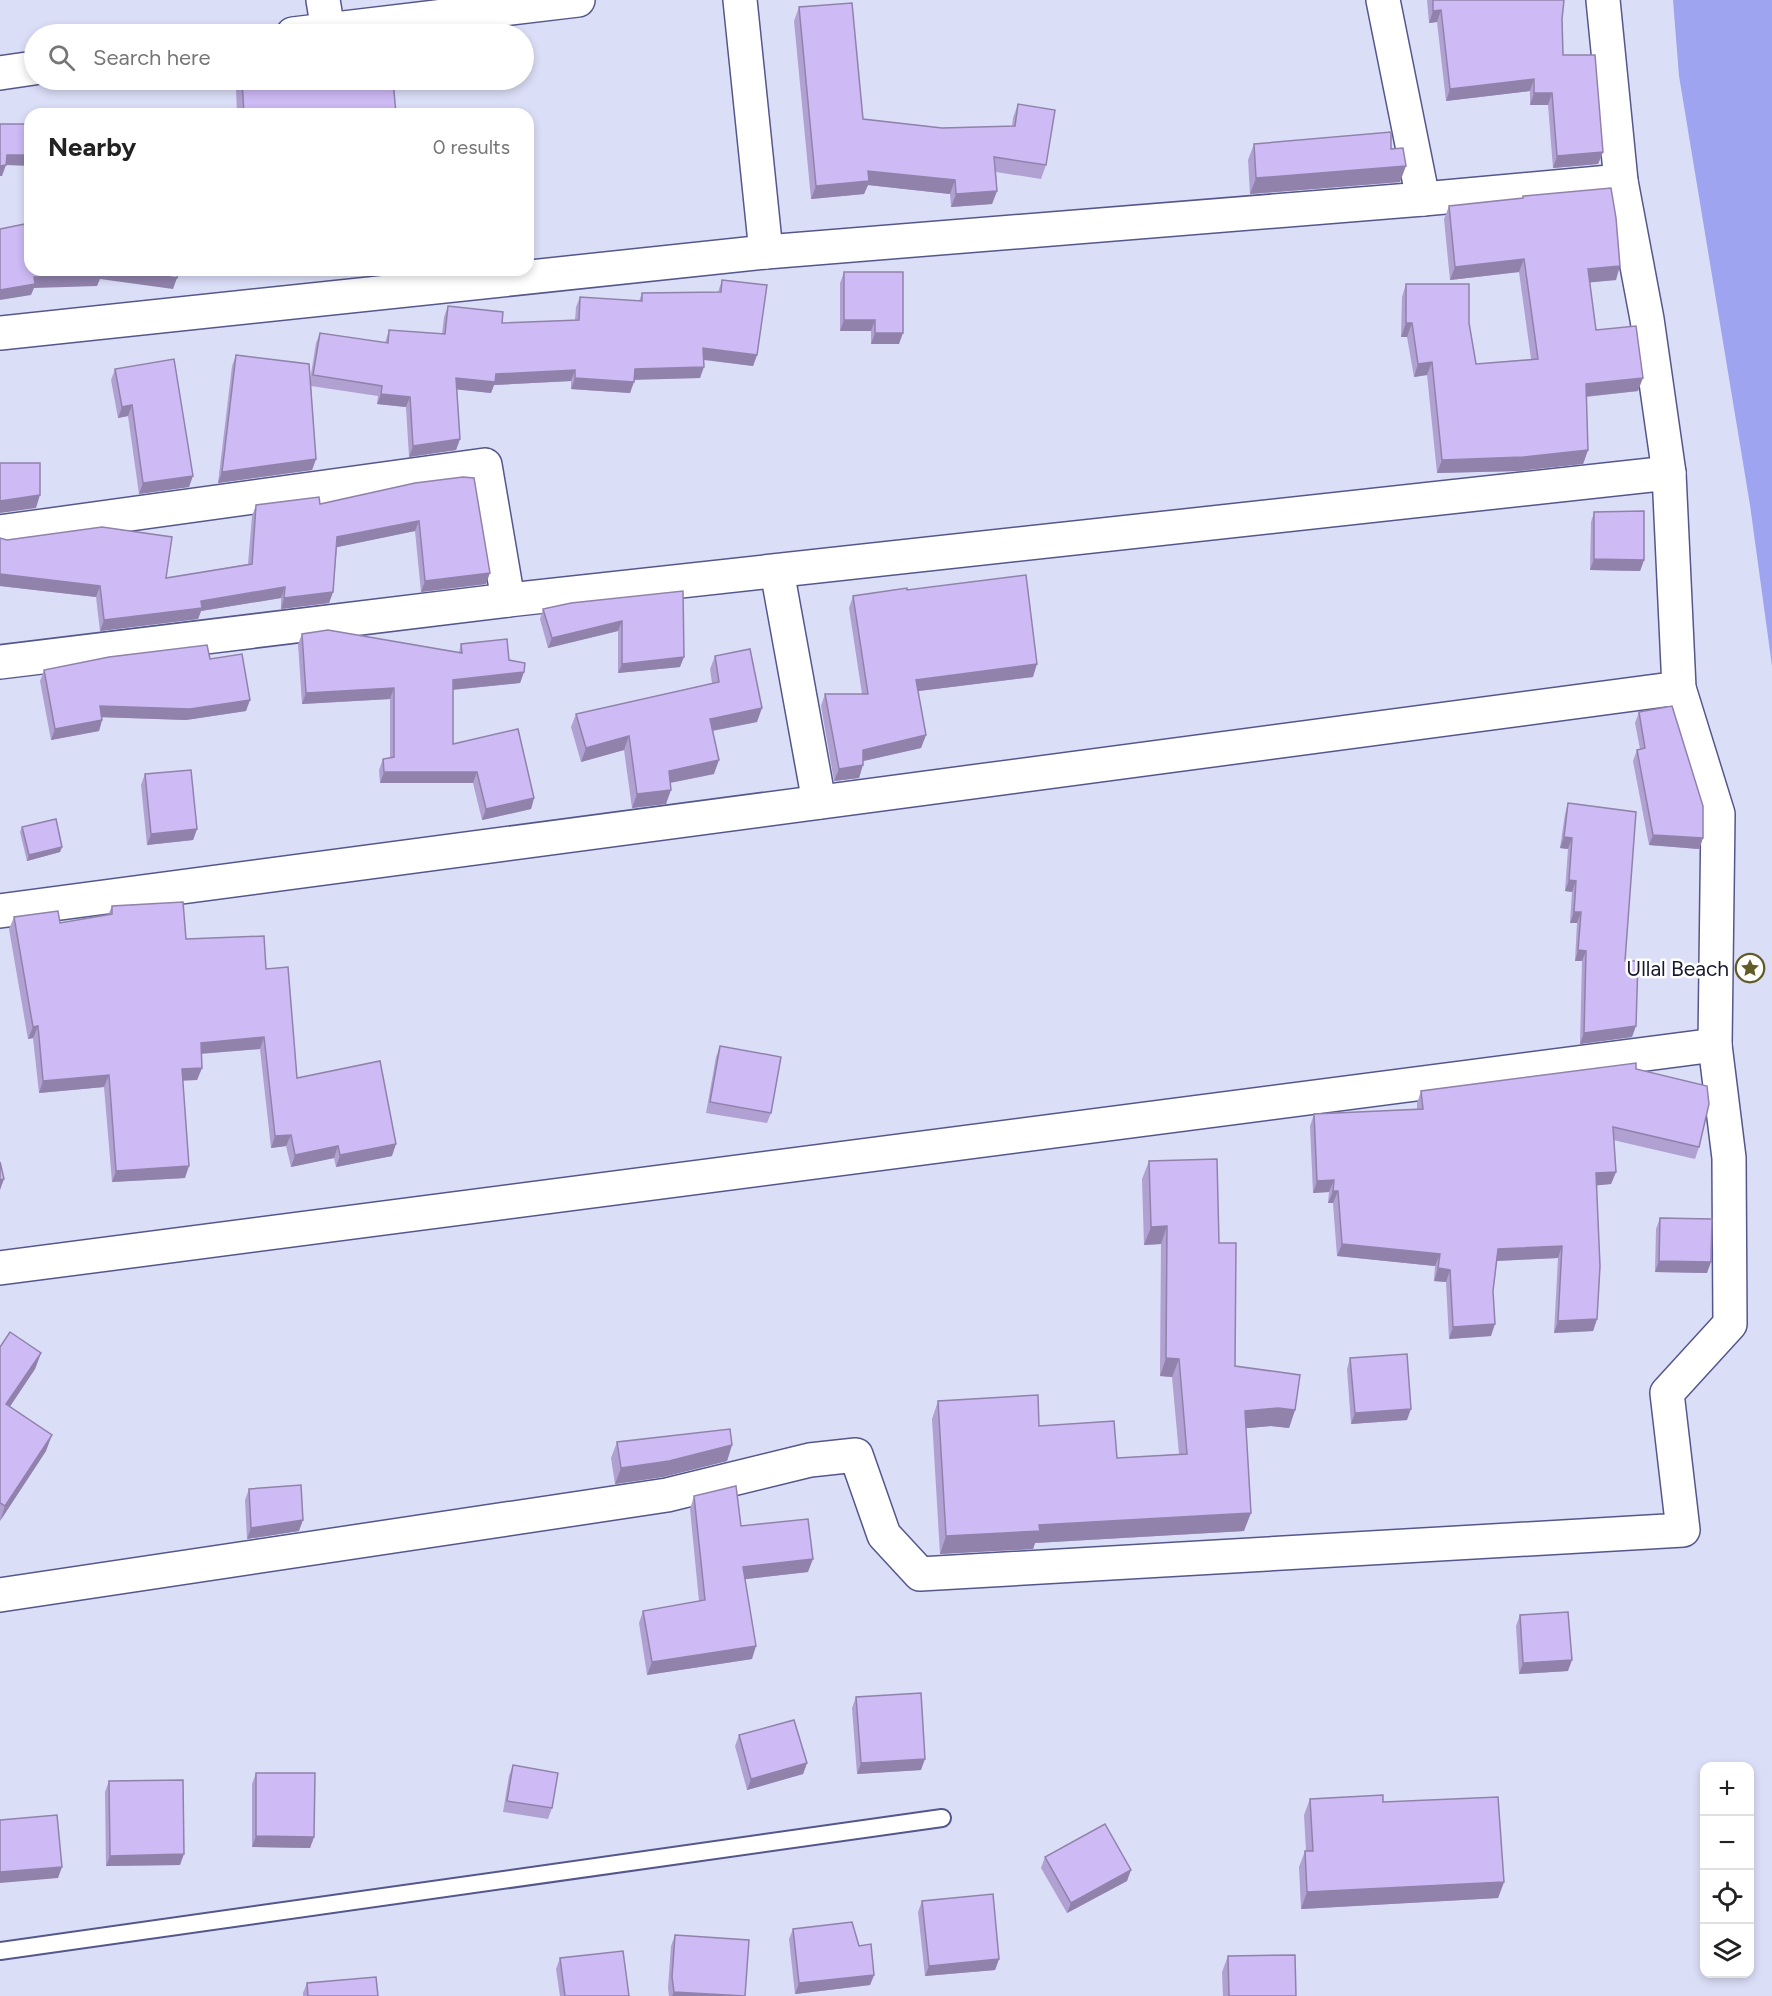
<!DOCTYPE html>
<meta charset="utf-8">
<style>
:root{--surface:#fff;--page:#f6f6f6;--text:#222;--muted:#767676;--line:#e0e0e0}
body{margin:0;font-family:Figtree,sans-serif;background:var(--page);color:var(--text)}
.controls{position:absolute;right:18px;bottom:18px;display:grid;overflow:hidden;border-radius:12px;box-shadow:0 3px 9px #0003}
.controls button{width:54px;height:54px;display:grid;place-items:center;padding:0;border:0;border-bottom:2px solid var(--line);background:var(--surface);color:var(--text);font:30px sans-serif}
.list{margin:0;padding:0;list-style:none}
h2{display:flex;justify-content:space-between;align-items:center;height:78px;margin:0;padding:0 24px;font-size:26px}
h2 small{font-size:20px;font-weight:400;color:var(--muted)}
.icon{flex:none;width:33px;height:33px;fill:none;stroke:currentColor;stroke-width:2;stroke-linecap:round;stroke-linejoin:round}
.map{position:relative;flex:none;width:1772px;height:1996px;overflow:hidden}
.search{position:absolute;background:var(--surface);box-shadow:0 3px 9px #0003;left:24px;top:24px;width:510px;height:66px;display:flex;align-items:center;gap:15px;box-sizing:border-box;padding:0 21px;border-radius:33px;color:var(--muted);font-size:22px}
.panel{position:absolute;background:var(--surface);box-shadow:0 3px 9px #0003;left:24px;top:108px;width:510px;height:168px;border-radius:18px}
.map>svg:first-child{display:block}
.water{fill:#9fa4f1}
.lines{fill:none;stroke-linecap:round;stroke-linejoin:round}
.lane-casing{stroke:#54578b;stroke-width:20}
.street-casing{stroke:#54578b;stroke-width:36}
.lane{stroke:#fff;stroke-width:16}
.street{stroke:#fff;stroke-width:33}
.wall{fill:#b1a0d2}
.shaded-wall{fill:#9082ab}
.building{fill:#cebaf4;stroke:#9082ab;stroke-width:1.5}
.labels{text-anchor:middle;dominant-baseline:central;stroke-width:5;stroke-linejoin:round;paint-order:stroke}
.poi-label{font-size:21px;fill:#17182d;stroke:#fff;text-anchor:end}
</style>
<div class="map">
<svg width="1772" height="1996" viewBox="0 0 1772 1996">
<rect width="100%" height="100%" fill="#dbdef7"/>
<!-- water -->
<polygon class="water" points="1673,0 1772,0 1772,666 1750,505 1679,76"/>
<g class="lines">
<!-- lane casing -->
<g class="lane-casing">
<polyline id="lane" points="0,1951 942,1818"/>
</g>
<!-- street casing -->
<g class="street-casing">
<g id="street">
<polyline points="323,0 328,30"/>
<polyline points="740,0 766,252"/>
<polyline points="1383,0 1423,199"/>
<polyline points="293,34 578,0"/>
<polyline points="0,73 34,68"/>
<polyline points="0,333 766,252 1423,199 1621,181"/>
<polyline points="0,532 485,465 508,600"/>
<polyline points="777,571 819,802"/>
<polyline points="0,662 508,600 1669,473"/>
<polyline points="0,911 1679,688"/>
<polyline points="0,1268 1715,1045"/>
<polyline points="0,1595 667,1495 810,1460 856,1455 884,1535 920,1574 1683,1530 1667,1393 1730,1324 1729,1158 1715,1045 1718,814 1679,688 1669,473 1647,319 1621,181 1603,0"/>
</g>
</g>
<!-- lane -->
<use href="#lane" class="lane"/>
<!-- street -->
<use href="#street" class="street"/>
</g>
<!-- wall -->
<g class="wall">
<polygon points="1427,0 1564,0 1562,19 1563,55 1603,152 1598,164 1553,168 1548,105 1530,105 1530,91 1446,101 1437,22 1429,23"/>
<polygon points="799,7 863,119 942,128 1012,126 1013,118 1018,104 1046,165 1041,179 996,172 997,191 992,204 951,207 950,194 868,185 864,194 811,199 794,21"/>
<polygon points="239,80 393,80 396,114 237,114 236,88"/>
<polygon points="1254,144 1391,149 1400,182 1250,194 1248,160"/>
<polygon points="1523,196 1616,280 1590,282 1596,330 1638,391 1586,397 1588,450 1583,464 1518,471 1437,473 1427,375 1414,377 1407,337 1401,337 1402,297 1406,284 1469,323 1476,364 1531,359 1519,272 1450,280 1444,219 1449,206 1522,198"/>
<polygon points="844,272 899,344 871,344 871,331 840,331 840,283"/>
<polygon points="722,280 757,355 753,366 703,360 700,378 634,379 630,393 571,389 571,381 494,385 491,393 457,389 460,439 456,450 409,457 406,407 377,404 378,396 311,386 316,459 312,470 218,483 232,366 236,355 310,380 316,343 320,333 385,343 389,330 442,334 444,317 448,306 502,323 575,320 576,307 580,297 639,301 642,293 718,292"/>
<polygon points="115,369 189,487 139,494 128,416 118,418 111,380"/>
<polygon points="415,483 486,584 421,592 415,531 337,547 333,592 329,603 281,609 281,598 201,611 198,619 100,631 96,597 0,586 166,578 248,564 252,516 256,505 320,504"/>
<polygon points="1594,512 1644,560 1640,571 1590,570 1591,522"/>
<polygon points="907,590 1033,677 918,691 926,735 921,748 863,761 859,778 834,781 821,706 825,694 862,694 849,608 853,596"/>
<polygon points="683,591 680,667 618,673 618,631 548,648 540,619 543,609"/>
<polygon points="302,634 459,652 461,644 509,660 524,672 520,683 453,690 453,744 534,798 531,809 482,820 473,783 380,783 379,770 383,759 390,758 390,699 302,704 298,644"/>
<polygon points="715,656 757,722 713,731 714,774 670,783 666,804 632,808 624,750 581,762 571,727 576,714 712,683 710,669"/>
<polygon points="44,670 246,711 186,720 102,717 102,720 99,731 51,740 40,681"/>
<polygon points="1639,712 1703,838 1699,849 1649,845 1633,761 1637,750 1640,749 1635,723"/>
<polygon points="145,774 197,829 193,840 147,845 141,785"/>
<polygon points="1568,803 1625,961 1632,1037 1580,1044 1582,961 1575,961 1577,923 1570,923 1572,892 1565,891 1568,849 1560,848 1565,814"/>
<polygon points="22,827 62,847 60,852 27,861 20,832"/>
<polygon points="112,906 186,939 266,969 297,1078 392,1156 336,1167 334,1158 291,1167 286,1146 271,1148 260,1049 201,1054 202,1068 197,1080 183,1080 185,1178 112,1182 104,1087 39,1093 33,1038 28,1039 9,929 14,917 60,923 108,915"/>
<polygon points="720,1046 771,1113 767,1123 706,1113 716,1057"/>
<polygon points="1636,1069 1699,1147 1695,1159 1613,1140 1616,1172 1611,1184 1596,1185 1597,1319 1593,1331 1554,1333 1558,1258 1497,1261 1493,1291 1491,1336 1449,1339 1446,1282 1434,1281 1435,1266 1337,1256 1333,1203 1328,1203 1329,1192 1313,1193 1310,1126 1314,1114 1417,1109 1417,1103 1421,1091"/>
<polygon points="1149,1161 1219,1243 1235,1366 1295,1410 1289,1428 1271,1426 1246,1428 1244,1531 1035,1543 1033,1549 940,1554 932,1419 938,1401 1039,1426 1117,1458 1179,1454 1172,1377 1160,1376 1161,1244 1144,1245 1142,1179"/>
<polygon points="1660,1218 1707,1273 1655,1272 1656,1229"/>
<polygon points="0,1347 41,1353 35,1369 10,1406 46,1451 0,1521"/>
<polygon points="1350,1358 1407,1420 1351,1424 1347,1369"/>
<polygon points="617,1442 732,1445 727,1461 663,1477 615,1484 611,1458"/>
<polygon points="249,1489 299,1531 247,1539 245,1500"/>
<polygon points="694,1496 741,1526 808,1572 745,1579 752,1659 647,1675 639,1623 643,1611 699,1601 690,1509"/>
<polygon points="1520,1615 1568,1671 1519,1674 1516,1626"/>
<polygon points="856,1697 921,1770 857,1774 852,1708"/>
<polygon points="739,1735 807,1763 803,1774 747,1790 735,1746"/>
<polygon points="513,1765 552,1808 548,1819 503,1812 509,1776"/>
<polygon points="256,1773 314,1837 310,1848 252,1847 252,1784"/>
<polygon points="109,1781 180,1865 106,1866 105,1792"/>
<polygon points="1310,1799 1504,1882 1498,1898 1301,1909 1299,1867 1305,1851 1306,1851 1304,1815"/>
<polygon points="1045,1857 1127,1881 1067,1913 1041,1868"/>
<polygon points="922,1901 999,1959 995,1970 925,1976 918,1912"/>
<polygon points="793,1929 859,1946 874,1975 870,1985 795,1994 789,1939"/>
<polygon points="675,1935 745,1996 669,1996 668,1988 671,1946"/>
<polygon points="1228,1956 1296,1996 1223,1996 1222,1972"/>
<polygon points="560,1958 629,1996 560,1996 556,1969"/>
<polygon points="307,1983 378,1996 303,1996 303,1993"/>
</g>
<!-- shaded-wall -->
<g class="shaded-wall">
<polygon points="1441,10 1437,22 1429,23 1433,11"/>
<polygon points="1534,79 1530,91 1446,101 1450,89"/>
<polygon points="1534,93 1552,93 1548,105 1530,105"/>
<polygon points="1603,152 1598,164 1553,168 1557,156"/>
<polygon points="7,155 30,155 30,166 6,165 2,176 0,176 0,166"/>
<polygon points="1406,166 1400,182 1250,194 1256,178"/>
<polygon points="868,171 955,180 950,194 868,185 864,194 811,199 816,186"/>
<polygon points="997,191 992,204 951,207 956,194"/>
<polygon points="1524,259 1519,272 1450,280 1455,267"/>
<polygon points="1620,266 1616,280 1584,283 1588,269"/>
<polygon points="100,270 121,270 177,278 173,289 100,279 97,286 34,288 31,295 0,300 0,290 34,277"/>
<polygon points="844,320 875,320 871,331 840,331"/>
<polygon points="1406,323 1412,323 1407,337 1401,337"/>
<polygon points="875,333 903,333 899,344 871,344"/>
<polygon points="703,348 757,355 753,366 699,359"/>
<polygon points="1432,362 1427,375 1414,377 1418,364"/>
<polygon points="704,367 700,378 631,380 635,369"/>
<polygon points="575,370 571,381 494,385 491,393 452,389 456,378 496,374"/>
<polygon points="575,378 634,382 630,393 571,389"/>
<polygon points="1643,378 1638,391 1581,397 1586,384"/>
<polygon points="381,394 410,397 406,407 377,404"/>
<polygon points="132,405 128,416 118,418 122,407"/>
<polygon points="460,439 456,450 409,457 413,446"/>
<polygon points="1588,450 1583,464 1518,471 1437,473 1442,460"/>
<polygon points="316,459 312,470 218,483 222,472"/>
<polygon points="193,476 189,487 139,494 143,483"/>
<polygon points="40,495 36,508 0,513 0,501"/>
<polygon points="419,521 415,531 333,548 337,537"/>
<polygon points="1594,559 1644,560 1640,571 1590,570"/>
<polygon points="490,573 486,584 421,592 425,581"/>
<polygon points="0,574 100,586 96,597 0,586"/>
<polygon points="285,587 281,598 201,611 198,619 100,631 104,620 201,601"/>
<polygon points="333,592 329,603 281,609 284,598"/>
<polygon points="622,621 618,631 548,648 552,638"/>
<polygon points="684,657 680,667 618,673 622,664"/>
<polygon points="1037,664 1033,677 911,692 916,680"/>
<polygon points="524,672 520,683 449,690 453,680"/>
<polygon points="394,688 390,699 302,704 306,693"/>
<polygon points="250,700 246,711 186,720 96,717 100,706"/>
<polygon points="762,708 757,722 705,732 710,719"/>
<polygon points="102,720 99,731 51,740 55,729"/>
<polygon points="926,735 921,748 859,762 863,750"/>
<polygon points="629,736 624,750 581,762 586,748"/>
<polygon points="719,760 714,774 664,784 669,771"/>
<polygon points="863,765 859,778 834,781 839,769"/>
<polygon points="384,772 477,772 473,783 380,783"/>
<polygon points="671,790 666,804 632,808 637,794"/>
<polygon points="534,798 531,809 482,820 486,809"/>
<polygon points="197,829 193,840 147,845 151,834"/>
<polygon points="1653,835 1703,838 1699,849 1649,845"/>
<polygon points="1564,837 1572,838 1568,849 1560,848"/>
<polygon points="62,847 60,852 27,861 29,855"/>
<polygon points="1569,880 1576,881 1572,892 1565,891"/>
<polygon points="1574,912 1581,912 1577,923 1570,923"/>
<polygon points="1578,950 1586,951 1582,961 1575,961"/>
<polygon points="38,1026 33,1038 28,1039 33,1027"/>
<polygon points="1636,1026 1632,1037 1580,1044 1584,1033"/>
<polygon points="264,1037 260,1049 196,1054 201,1043"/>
<polygon points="202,1068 197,1080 178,1081 182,1069"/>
<polygon points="109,1075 104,1087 39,1093 43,1081"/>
<polygon points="291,1135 286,1146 271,1148 275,1136"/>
<polygon points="396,1144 392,1156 336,1167 340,1155"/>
<polygon points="338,1146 334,1158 291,1167 295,1155"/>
<polygon points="189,1166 185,1178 112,1182 116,1171"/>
<polygon points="1616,1172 1611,1184 1591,1186 1596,1173"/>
<polygon points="4,1179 0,1190 0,1180"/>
<polygon points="1334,1180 1329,1192 1313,1193 1317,1181"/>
<polygon points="1333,1191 1338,1191 1333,1203 1328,1203"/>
<polygon points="1167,1226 1161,1244 1144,1245 1151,1227"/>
<polygon points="1342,1244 1440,1254 1435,1266 1337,1256"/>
<polygon points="1562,1246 1558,1258 1494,1261 1498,1249"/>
<polygon points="1659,1261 1711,1262 1707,1273 1655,1272"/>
<polygon points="1438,1268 1450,1270 1446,1282 1434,1281"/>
<polygon points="1597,1319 1593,1331 1554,1333 1558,1321"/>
<polygon points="1495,1324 1491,1336 1449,1339 1453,1327"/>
<polygon points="41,1353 35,1369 1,1420 6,1404"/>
<polygon points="1166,1358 1179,1359 1172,1377 1160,1376"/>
<polygon points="1278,1408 1295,1410 1289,1428 1271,1426 1238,1429 1245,1411"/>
<polygon points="1411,1409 1407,1420 1351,1424 1355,1413"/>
<polygon points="52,1435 46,1451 0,1521 5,1506"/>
<polygon points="732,1445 727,1461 663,1477 615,1484 621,1468"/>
<polygon points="1251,1513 1244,1531 1035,1543 1033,1549 940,1554 946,1536 1039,1525"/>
<polygon points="303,1520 299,1531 247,1539 251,1528"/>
<polygon points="813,1559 808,1572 738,1580 743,1567"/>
<polygon points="756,1646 752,1659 647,1675 652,1662"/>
<polygon points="1572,1660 1568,1671 1519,1674 1523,1663"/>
<polygon points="925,1759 921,1770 857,1774 861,1763"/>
<polygon points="807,1763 803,1774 747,1790 751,1779"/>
<polygon points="256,1836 314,1837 310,1848 252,1847"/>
<polygon points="184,1854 180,1865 106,1866 110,1856"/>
<polygon points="62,1867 58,1878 0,1883 0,1872"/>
<polygon points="1131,1870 1127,1881 1067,1913 1071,1903"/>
<polygon points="1504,1882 1498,1898 1301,1909 1307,1892"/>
<polygon points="999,1959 995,1970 925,1976 929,1966"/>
<polygon points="874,1975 870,1985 795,1994 799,1983"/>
<polygon points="674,1992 736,1996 672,1996"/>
</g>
<!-- building -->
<g class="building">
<polygon points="1433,0 1564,0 1562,19 1563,55 1595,55 1603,152 1557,156 1552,93 1534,93 1534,79 1450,89 1441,10 1433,11"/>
<polygon points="852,3 863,119 942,128 1015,126 1018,104 1055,110 1046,165 994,157 997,191 956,194 955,180 868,171 869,181 816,186 799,7"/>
<polygon points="242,80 393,80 396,114 244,114"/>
<polygon points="0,124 30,124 30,155 7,155 6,165 0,166"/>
<polygon points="1391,132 1391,149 1403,148 1406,166 1256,178 1254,144"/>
<polygon points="1611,188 1616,218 1620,266 1588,269 1596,330 1636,326 1643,378 1586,384 1588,450 1523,457 1442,460 1432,362 1418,364 1412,323 1406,323 1406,284 1469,284 1469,323 1476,364 1538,359 1524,259 1455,267 1449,206 1523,198 1523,196"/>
<polygon points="25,224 26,230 30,230 30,270 101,270 101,275 34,277 35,284 0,290 0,229"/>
<polygon points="121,270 178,270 177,278"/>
<polygon points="844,272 903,272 903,333 875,333 875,320 844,320"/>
<polygon points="722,280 767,285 757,355 703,348 704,367 635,369 634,382 575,378 575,370 496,374 495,382 456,378 460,439 413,446 410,397 381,394 382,386 313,375 320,333 388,343 389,330 445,334 448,306 503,312 502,323 579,320 580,297 642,301 642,293 721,292"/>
<polygon points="236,355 309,364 316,459 222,472"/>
<polygon points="174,359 193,476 143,483 132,405 122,407 115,369"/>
<polygon points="0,463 40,463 40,495 0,501"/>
<polygon points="463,477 474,478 490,573 425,581 419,521 337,537 333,592 284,598 285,587 201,601 202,608 104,620 100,586 0,574 0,538 7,540 102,527 172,537 166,578 252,564 256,505 319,497 320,504 415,483"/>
<polygon points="1644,511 1644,560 1594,559 1594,512"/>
<polygon points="1026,575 1037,664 916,680 926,735 863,750 863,765 839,769 825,694 868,694 853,596 907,588 907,590"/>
<polygon points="683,591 684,657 622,664 622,621 552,638 543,609 571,603"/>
<polygon points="328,630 462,653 461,644 507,639 509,660 525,663 524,672 453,680 453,744 518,729 534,798 486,809 477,772 384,772 383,759 394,757 394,688 306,693 302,634"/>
<polygon points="207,645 210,659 242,654 250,700 190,709 100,706 102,720 55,729 44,670 109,657"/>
<polygon points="750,649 762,708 710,719 719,760 669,771 671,790 637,794 629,736 586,748 576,714 719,682 715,656"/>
<polygon points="1672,706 1703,806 1703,838 1653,835 1637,750 1645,748 1639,712"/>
<polygon points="191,770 197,829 151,834 145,774"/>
<polygon points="1568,803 1636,812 1625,961 1638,961 1636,1026 1584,1033 1586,951 1578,950 1581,912 1574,912 1576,881 1569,880 1572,838 1564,837"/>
<polygon points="56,819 62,847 29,855 22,827"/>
<polygon points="183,902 186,939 264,936 266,969 288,967 297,1078 380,1061 396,1144 340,1155 338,1146 295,1155 291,1135 275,1136 264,1037 201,1043 202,1068 182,1069 189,1166 116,1171 109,1075 43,1081 38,1026 33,1027 14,917 58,911 60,923 112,914 112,906"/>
<polygon points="720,1046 781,1057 771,1113 710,1102"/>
<polygon points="1636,1063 1636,1069 1707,1086 1709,1104 1699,1147 1613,1127 1616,1172 1596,1173 1600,1266 1597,1319 1558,1321 1562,1246 1498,1249 1493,1291 1495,1324 1453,1327 1450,1270 1438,1268 1440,1254 1342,1244 1338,1191 1333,1191 1334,1180 1317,1181 1314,1114 1423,1109 1421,1091"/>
<polygon points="1217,1159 1219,1243 1236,1243 1235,1366 1300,1375 1295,1410 1278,1408 1245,1411 1251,1513 1039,1525 1040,1531 946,1536 938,1401 1038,1395 1039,1426 1114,1421 1117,1458 1187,1454 1179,1359 1166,1358 1167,1226 1151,1227 1149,1161"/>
<polygon points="0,1162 4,1179 0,1180"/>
<polygon points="1660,1218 1712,1219 1711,1262 1659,1261"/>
<polygon points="10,1332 41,1353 6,1404 52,1435 5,1506 0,1503 0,1347"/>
<polygon points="1407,1354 1411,1409 1355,1413 1350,1358"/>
<polygon points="730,1429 732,1445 669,1461 621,1468 617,1442"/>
<polygon points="301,1485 303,1520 251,1528 249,1489"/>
<polygon points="736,1486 741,1526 808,1519 813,1559 743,1567 756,1646 652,1662 643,1611 705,1600 694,1496"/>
<polygon points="1568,1612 1572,1660 1523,1663 1520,1615"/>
<polygon points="921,1693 925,1759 861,1763 856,1697"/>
<polygon points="794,1720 807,1763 751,1779 739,1735"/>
<polygon points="513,1765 558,1773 552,1808 507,1801"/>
<polygon points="256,1773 315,1773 314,1837 256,1836"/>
<polygon points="183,1780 184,1854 110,1856 109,1781"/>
<polygon points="1383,1795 1383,1802 1498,1797 1504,1882 1307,1892 1305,1851 1313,1851 1310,1799"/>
<polygon points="57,1815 62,1867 0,1872 0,1820"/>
<polygon points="1105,1824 1131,1870 1071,1903 1045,1857"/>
<polygon points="993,1894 999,1959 929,1966 922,1901"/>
<polygon points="852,1922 859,1946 871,1944 874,1975 799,1983 793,1929"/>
<polygon points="675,1935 749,1940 745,1996 674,1992 672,1977"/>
<polygon points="623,1951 629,1996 565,1996 560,1958"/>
<polygon points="1295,1955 1296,1996 1229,1996 1228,1956"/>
<polygon points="376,1977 378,1996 308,1996 307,1983"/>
</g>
<!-- icons -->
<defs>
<g id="sight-ring" transform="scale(1.5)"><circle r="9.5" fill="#fff" stroke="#635b27" stroke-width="1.5"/><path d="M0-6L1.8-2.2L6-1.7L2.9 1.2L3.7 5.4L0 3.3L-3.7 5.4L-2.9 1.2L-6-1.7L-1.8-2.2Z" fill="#635b27"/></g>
</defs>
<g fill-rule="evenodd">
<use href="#sight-ring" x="1750" y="968"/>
</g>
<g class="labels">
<!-- poi labels -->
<g class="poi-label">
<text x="1729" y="968">Ullal Beach</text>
</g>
</g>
</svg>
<div class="controls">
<button>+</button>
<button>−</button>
<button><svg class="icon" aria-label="locate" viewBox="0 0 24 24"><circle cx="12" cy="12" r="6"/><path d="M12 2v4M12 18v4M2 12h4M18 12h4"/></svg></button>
<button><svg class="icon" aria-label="layers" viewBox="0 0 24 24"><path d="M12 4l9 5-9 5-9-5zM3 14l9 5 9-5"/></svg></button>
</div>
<div class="search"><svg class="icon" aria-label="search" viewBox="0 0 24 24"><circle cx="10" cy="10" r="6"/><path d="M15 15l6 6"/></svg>Search here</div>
<section class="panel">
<h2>Nearby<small>0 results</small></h2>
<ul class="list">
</ul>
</section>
</div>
